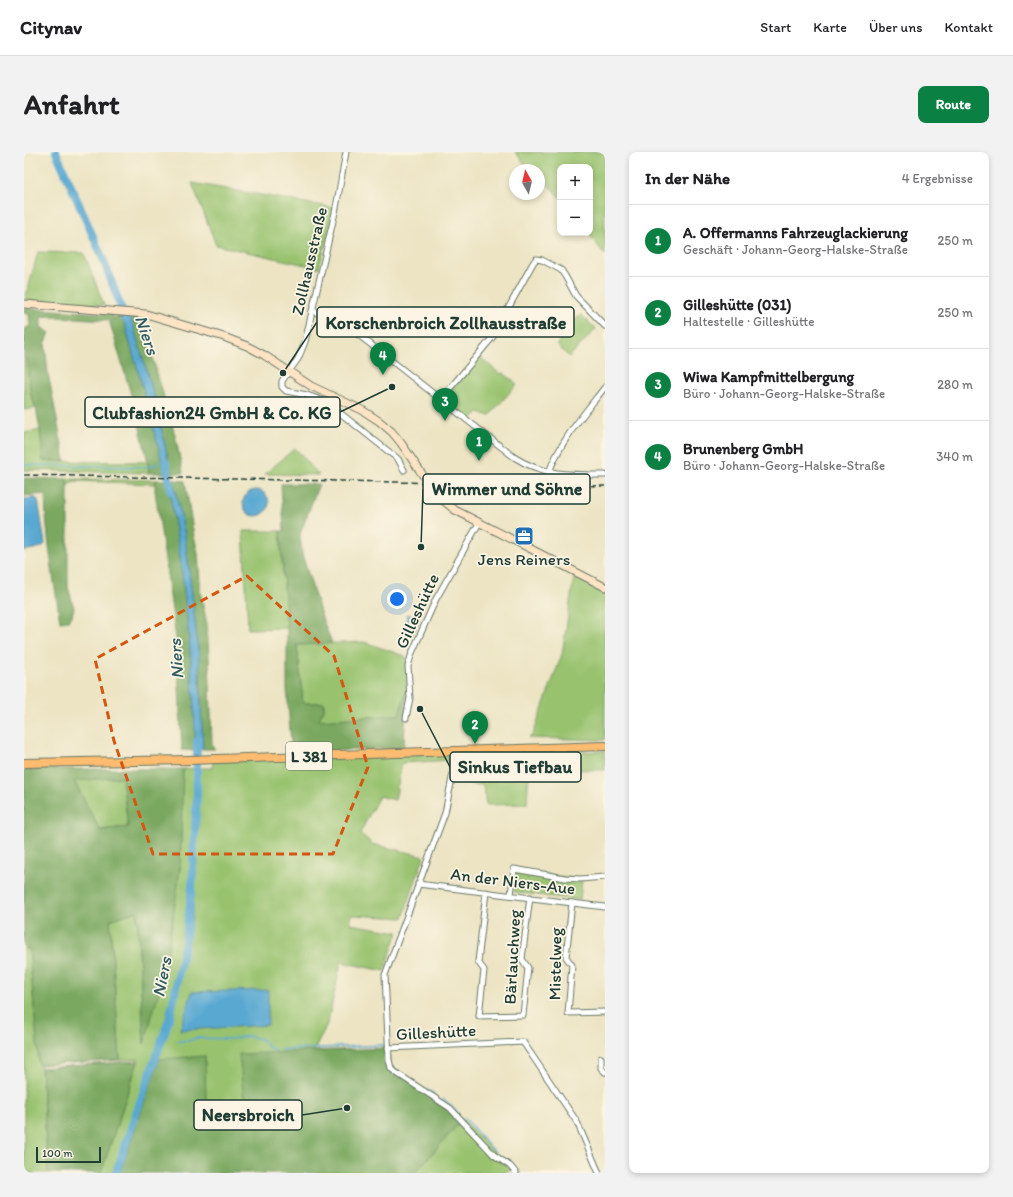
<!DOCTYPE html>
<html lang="de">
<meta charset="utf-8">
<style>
:root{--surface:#fff;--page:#f2f2f2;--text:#202124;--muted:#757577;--line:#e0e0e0;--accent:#0b8043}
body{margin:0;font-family:Itim,sans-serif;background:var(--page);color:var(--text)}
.controls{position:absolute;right:12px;top:12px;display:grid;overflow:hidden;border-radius:8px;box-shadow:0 2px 6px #0003}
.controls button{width:36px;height:36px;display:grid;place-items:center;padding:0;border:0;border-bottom:1px solid var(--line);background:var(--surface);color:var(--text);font:20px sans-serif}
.compass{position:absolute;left:485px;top:12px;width:36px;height:36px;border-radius:50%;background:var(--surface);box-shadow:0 2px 6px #0003;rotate:352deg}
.scale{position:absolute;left:12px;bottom:10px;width:65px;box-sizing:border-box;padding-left:4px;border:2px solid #1f3d34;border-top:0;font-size:11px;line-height:14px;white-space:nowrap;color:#1f3d34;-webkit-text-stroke:3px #fcf5e5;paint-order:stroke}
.you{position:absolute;left:373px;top:447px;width:14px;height:14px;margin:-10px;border:3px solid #fff;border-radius:50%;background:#1a73e8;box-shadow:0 0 0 6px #1a73e833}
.badge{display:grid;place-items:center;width:26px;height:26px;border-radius:50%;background:var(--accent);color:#fff;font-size:13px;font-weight:700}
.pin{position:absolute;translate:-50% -33px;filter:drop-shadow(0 1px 2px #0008)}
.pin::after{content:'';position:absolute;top:21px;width:14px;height:12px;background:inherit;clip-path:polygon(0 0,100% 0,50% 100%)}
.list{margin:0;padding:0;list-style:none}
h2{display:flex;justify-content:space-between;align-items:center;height:52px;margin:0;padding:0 16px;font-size:17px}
h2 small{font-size:13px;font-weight:400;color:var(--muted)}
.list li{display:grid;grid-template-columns:26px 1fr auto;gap:12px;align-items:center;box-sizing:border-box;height:72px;padding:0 16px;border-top:1px solid var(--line)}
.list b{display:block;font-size:15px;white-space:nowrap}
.list p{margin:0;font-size:13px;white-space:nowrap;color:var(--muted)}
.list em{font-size:13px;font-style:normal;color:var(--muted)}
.map{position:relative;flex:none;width:581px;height:1021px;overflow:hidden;border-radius:8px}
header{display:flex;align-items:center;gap:24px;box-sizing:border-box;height:56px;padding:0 20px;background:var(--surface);border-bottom:1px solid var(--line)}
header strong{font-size:19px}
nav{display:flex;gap:22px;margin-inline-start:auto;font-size:14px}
.intro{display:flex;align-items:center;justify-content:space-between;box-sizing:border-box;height:96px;padding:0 24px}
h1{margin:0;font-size:28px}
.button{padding:10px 18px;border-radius:8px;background:var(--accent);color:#fff;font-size:14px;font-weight:700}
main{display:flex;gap:24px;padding:0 24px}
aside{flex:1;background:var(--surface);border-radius:8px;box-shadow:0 2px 6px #0003}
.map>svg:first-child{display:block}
.green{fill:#98c26e;stroke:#5c8051}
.forest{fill:#7aa861;stroke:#4c724a;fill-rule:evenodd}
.water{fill:#58a8d2;stroke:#3c7283}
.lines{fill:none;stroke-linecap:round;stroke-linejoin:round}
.stream{stroke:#58a8d2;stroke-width:1.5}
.river{stroke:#58a8d2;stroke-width:8}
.street-casing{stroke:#677766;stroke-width:7}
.secondary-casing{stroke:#677766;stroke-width:9}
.primary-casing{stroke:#677766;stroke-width:10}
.street{stroke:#fff;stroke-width:5}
.secondary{stroke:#fee4c5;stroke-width:7}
.primary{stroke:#fdbc6f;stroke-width:8}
.rail{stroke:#1f3d34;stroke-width:1.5;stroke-dasharray:6 3;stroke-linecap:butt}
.marked{fill:none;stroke:#d45610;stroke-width:3;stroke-dasharray:8 5;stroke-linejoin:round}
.labels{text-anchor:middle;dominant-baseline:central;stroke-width:3.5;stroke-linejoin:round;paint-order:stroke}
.shield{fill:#fcf5e5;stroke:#617469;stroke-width:1}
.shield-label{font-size:16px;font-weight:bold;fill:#1f3d34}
.street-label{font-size:17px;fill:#1f3d34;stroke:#fcf5e5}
.poi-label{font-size:17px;fill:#1f3d34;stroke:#fcf5e5}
.water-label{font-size:18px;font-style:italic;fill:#305d63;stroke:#fcf5e5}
.leader{fill:none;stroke:#1f3d34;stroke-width:1.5}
.callout-dot{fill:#1f3d34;stroke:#fcf5e5;stroke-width:1.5}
.callout{fill:#fcf5e5;stroke:#1f3d34;stroke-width:1.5}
.callout-label{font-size:18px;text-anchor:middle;font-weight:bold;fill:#1f3d34}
</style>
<header>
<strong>Citynav</strong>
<nav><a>Start</a><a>Karte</a><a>Über uns</a><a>Kontakt</a></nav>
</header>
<div class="intro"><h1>Anfahrt</h1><a class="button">Route</a></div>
<main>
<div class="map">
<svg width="581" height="1021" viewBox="0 0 581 1021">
<rect width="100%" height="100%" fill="#fcf5e5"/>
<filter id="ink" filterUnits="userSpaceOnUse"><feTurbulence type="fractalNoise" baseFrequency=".025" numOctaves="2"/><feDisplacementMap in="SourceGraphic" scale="8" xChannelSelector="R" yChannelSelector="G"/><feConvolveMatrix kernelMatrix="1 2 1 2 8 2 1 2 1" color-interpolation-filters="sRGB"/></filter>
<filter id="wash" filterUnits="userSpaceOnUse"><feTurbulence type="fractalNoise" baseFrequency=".012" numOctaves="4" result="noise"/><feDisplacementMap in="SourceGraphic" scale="16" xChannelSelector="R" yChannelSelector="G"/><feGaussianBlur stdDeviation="0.9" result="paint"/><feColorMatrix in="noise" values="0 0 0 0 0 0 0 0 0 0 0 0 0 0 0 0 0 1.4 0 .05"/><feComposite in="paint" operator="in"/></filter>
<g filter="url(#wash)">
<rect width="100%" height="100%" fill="#ece4c3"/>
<!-- green -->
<g class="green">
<polygon points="491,0 581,0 581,103 564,81 566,81 566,15 536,15 536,46 522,30 518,33 515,29 515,18 506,18"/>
<polygon points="168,31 311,56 295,116 192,93"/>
<polygon points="14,100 60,101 80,153 1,148"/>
<polygon points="557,162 572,177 545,205 533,193 539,180"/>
<polygon points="0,204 2,207 7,243 12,256 0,258"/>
<polygon points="455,204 476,222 479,221 493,232 465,264 455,260 446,268 422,249 421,245"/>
<polygon points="16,278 19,309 124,310 125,321 0,318 0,281"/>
<polygon points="271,296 295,323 241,322"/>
<polygon points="42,327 132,328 131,332 51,329 45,331 44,336"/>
<polygon points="219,379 256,379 263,476 224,477"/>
<polygon points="550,425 581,439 581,588 505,586 509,582 538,502"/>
<polygon points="340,490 381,504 385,510 383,537 375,563 294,568 300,557 300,551 279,551 273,493"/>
<polygon points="581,599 581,618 505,617 503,652 462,653 459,633 429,632 432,614 430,604 436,602 470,603"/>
<polygon points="422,601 427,608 378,611 371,648 355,644 336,681 348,692 400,704 379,766 328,763 326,772 374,780 360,819 317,810 304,870 290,899 251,902 222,959 182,950 135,907 148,863 159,814 168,767 172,719 176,616 188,616 189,610"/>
<path d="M171,616C169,683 168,750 154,816C140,886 113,953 90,1021H77L115,907L96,908L86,768L113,759L120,890L156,717L159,617Z"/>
<polygon points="98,625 104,675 76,678 50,629"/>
<polygon points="496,719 558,728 556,748 490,740 492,722"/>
<polygon points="5,795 15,913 17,916 24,1021 0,1021 0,797"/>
<polygon points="438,968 487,1017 480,1021 391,1021"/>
</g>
<!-- forest -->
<g class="forest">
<polygon points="0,156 88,162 90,168 92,164 98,163 122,247 141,321 125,321 124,310 111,256 85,168 17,164 17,175 26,181 21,191 24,221 41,309 19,309 16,278 12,256 7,243 2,207 0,204 0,177 6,174 5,162 0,161"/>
<polygon points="106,164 117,165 151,283 159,321 147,321 131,247"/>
<path d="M0,326L42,327L44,336V435L50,456L48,464L44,469L36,470C30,428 22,386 21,342L0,344Z"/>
<path d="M132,328H143C161,417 168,508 172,599L158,598L153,495L137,379L131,339V332Z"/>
<polygon points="149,328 161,329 170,384 174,401 177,444 183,472 185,505 188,591 189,595 191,597 179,597 175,506 170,460 161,383"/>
<polygon points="257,332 295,332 276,382 278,402 297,463 308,491 273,493 279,551 300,551 300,557 295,568 375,563 383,537 380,592 379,596 269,600 267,592 263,537 263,476 256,379 260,379"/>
<path d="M21,617H159L156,717L142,815L120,892L113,759L86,768L96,908L15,913L5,796L0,797V618ZM98,625L104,675L76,678L50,629Z"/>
<polygon points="364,896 366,914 420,953 438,968 391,1021 96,1021 135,907 181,904 182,950 221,959 215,902"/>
<polygon points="114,909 77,1021 24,1021 17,916"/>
</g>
<!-- water -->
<g class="water">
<polygon points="98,163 106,164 131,247 147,321 141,321 122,247"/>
<path d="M143,328H149L161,383L170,460L175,506L179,597L172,599C168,508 161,417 143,328Z"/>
<circle cx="232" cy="351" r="13"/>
<polygon points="12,346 14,348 21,392 18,395 0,399 0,347"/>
<path d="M383,462L394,466L395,468L389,481L388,482C384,477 381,468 383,462Z"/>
<polygon points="244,838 244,873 156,878 168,840"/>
</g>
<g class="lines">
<!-- stream -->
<g class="stream">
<polyline points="0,313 121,315 132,313 138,308"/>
<polyline points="140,885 141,885"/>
<polyline points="153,889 164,889 172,886 208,887 225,884 239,888 244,895 251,898"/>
<polyline points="256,898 362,893"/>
<polyline points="370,916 384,926"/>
<polyline points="403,938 410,942"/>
<polyline points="419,947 434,961"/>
<polyline points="440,966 471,1000"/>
<polyline points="478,1006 488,1011 492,1017"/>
<polyline points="495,1020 496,1021"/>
</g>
<!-- river -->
<g class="river">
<polyline points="32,0 79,107 101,166"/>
<polyline points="142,311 147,339"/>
<polyline points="92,1021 111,964 146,865 162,785 168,735 173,641 173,589"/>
</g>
</g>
</g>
<g filter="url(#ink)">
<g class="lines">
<!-- street casing -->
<g class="street-casing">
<g id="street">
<polyline points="322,0 312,56 281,190 274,207 258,229 258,235 262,239 283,243 297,248 306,253 374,307 380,318"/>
<path d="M288,159L307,165L322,173L490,305C519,324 548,323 581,323"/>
<polyline points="417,247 468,186 509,111 512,107 518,108 537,118 541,124 552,144 581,174"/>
<path d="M525,320C537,288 560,262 581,235"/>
<polyline points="382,566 386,546 384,514 388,501 412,447 455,371"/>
<polyline points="428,599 429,621 421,661 361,823 365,908 367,916 371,920 426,956 470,1003 486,1014 492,1021"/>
<polyline points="394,732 581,755"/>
<polyline points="462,740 454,810 460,818 455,864 499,863 504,816 498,807 506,745"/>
<polyline points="487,743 490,717 541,726 556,727 581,725"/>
<polyline points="548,751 542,805 548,813 544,861 581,860"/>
<polyline points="364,896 499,890 553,970 575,1021"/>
<polyline points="577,906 577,916 581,920"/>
</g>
</g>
<!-- secondary casing -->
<g class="secondary-casing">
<polyline id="secondary" points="0,152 122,162 200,185 223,194 240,203 287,234 338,258 355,269 368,280 377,291 409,338 420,349 431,358 581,435"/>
</g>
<!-- primary casing -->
<g class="primary-casing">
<polyline id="primary" points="0,611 165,608 581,594"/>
</g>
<!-- street -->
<use href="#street" class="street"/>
<!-- secondary -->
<use href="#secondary" class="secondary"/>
<!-- primary -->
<use href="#primary" class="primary"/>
<!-- rail -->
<polyline class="rail" points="0,323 581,334"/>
</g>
</g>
<!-- marked area -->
<path class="marked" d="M223,424L310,504L344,615L309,702H129L90,589L71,507Z"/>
<!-- icons -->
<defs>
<g id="office-square" transform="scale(1)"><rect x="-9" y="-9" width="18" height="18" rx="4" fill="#1f6fb2" stroke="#fcf5e5"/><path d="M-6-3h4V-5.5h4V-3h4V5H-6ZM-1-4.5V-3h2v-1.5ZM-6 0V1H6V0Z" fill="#fff"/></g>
</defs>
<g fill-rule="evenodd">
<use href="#office-square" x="500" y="384"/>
</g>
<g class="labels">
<!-- shield labels -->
<rect class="shield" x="262" y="590" width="46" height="28" rx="3"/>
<g class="shield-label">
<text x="285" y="604">L 381</text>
</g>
<!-- street labels -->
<g class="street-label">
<text transform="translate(285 109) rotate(-77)">Zollhausstraße</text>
<text transform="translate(393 459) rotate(-65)">Gilleshütte</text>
<text transform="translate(489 729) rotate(7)">An der Niers-Aue</text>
<text transform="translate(488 805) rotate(-87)">Bärlauchweg</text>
<text transform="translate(531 812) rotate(-89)">Mistelweg</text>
<text transform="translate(412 880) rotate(-3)">Gilleshütte</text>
</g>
<!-- poi labels -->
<g class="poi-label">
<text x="500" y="407">Jens Reiners</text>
</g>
<!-- water labels -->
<g class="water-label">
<text transform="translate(123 183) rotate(71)">Niers</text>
<text transform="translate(152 507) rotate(-94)">Niers</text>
<text transform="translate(138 825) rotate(-79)">Niers</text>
</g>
</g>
<!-- callouts -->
<path class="leader" d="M259 221L293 170M368 235L316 260M397 395L399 337M396 557L426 615M323 956L278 963"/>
<g class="callout-dot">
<circle cx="259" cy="221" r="4"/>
<circle cx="368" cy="235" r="4"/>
<circle cx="397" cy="395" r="4"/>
<circle cx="396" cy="557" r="4"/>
<circle cx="323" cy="956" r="4"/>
</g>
<g class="callout">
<rect x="293" y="155" width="257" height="30" rx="4"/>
<rect x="61" y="245" width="255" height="30" rx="4"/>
<rect x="399" y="322" width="167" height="30" rx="4"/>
<rect x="426" y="600" width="131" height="30" rx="4"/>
<rect x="170" y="948" width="108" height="30" rx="4"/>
</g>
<g class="callout-label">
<text x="422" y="177">Korschenbroich Zollhausstraße</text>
<text x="188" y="267">Clubfashion24 GmbH &amp; Co. KG</text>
<text x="483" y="343">Wimmer und Söhne</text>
<text x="491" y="621">Sinkus Tiefbau</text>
<text x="224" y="969">Neersbroich</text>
</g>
</svg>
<div class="controls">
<button>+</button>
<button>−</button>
</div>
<svg class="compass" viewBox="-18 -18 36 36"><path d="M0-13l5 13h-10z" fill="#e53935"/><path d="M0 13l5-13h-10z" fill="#757577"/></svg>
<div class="scale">100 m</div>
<div class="you"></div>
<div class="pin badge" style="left:455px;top:309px">1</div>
<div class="pin badge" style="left:451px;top:592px">2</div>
<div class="pin badge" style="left:421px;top:269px">3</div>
<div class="pin badge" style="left:359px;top:223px">4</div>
</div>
<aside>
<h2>In der Nähe<small>4 Ergebnisse</small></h2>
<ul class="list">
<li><span class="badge">1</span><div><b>A. Offermanns Fahrzeuglackierung</b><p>Geschäft · Johann-Georg-Halske-Straße</p></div><em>250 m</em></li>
<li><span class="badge">2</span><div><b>Gilleshütte (031)</b><p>Haltestelle · Gilleshütte</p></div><em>250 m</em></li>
<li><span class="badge">3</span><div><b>Wiwa Kampfmittelbergung</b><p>Büro · Johann-Georg-Halske-Straße</p></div><em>280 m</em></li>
<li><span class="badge">4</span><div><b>Brunenberg GmbH</b><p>Büro · Johann-Georg-Halske-Straße</p></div><em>340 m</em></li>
</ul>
</aside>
</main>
